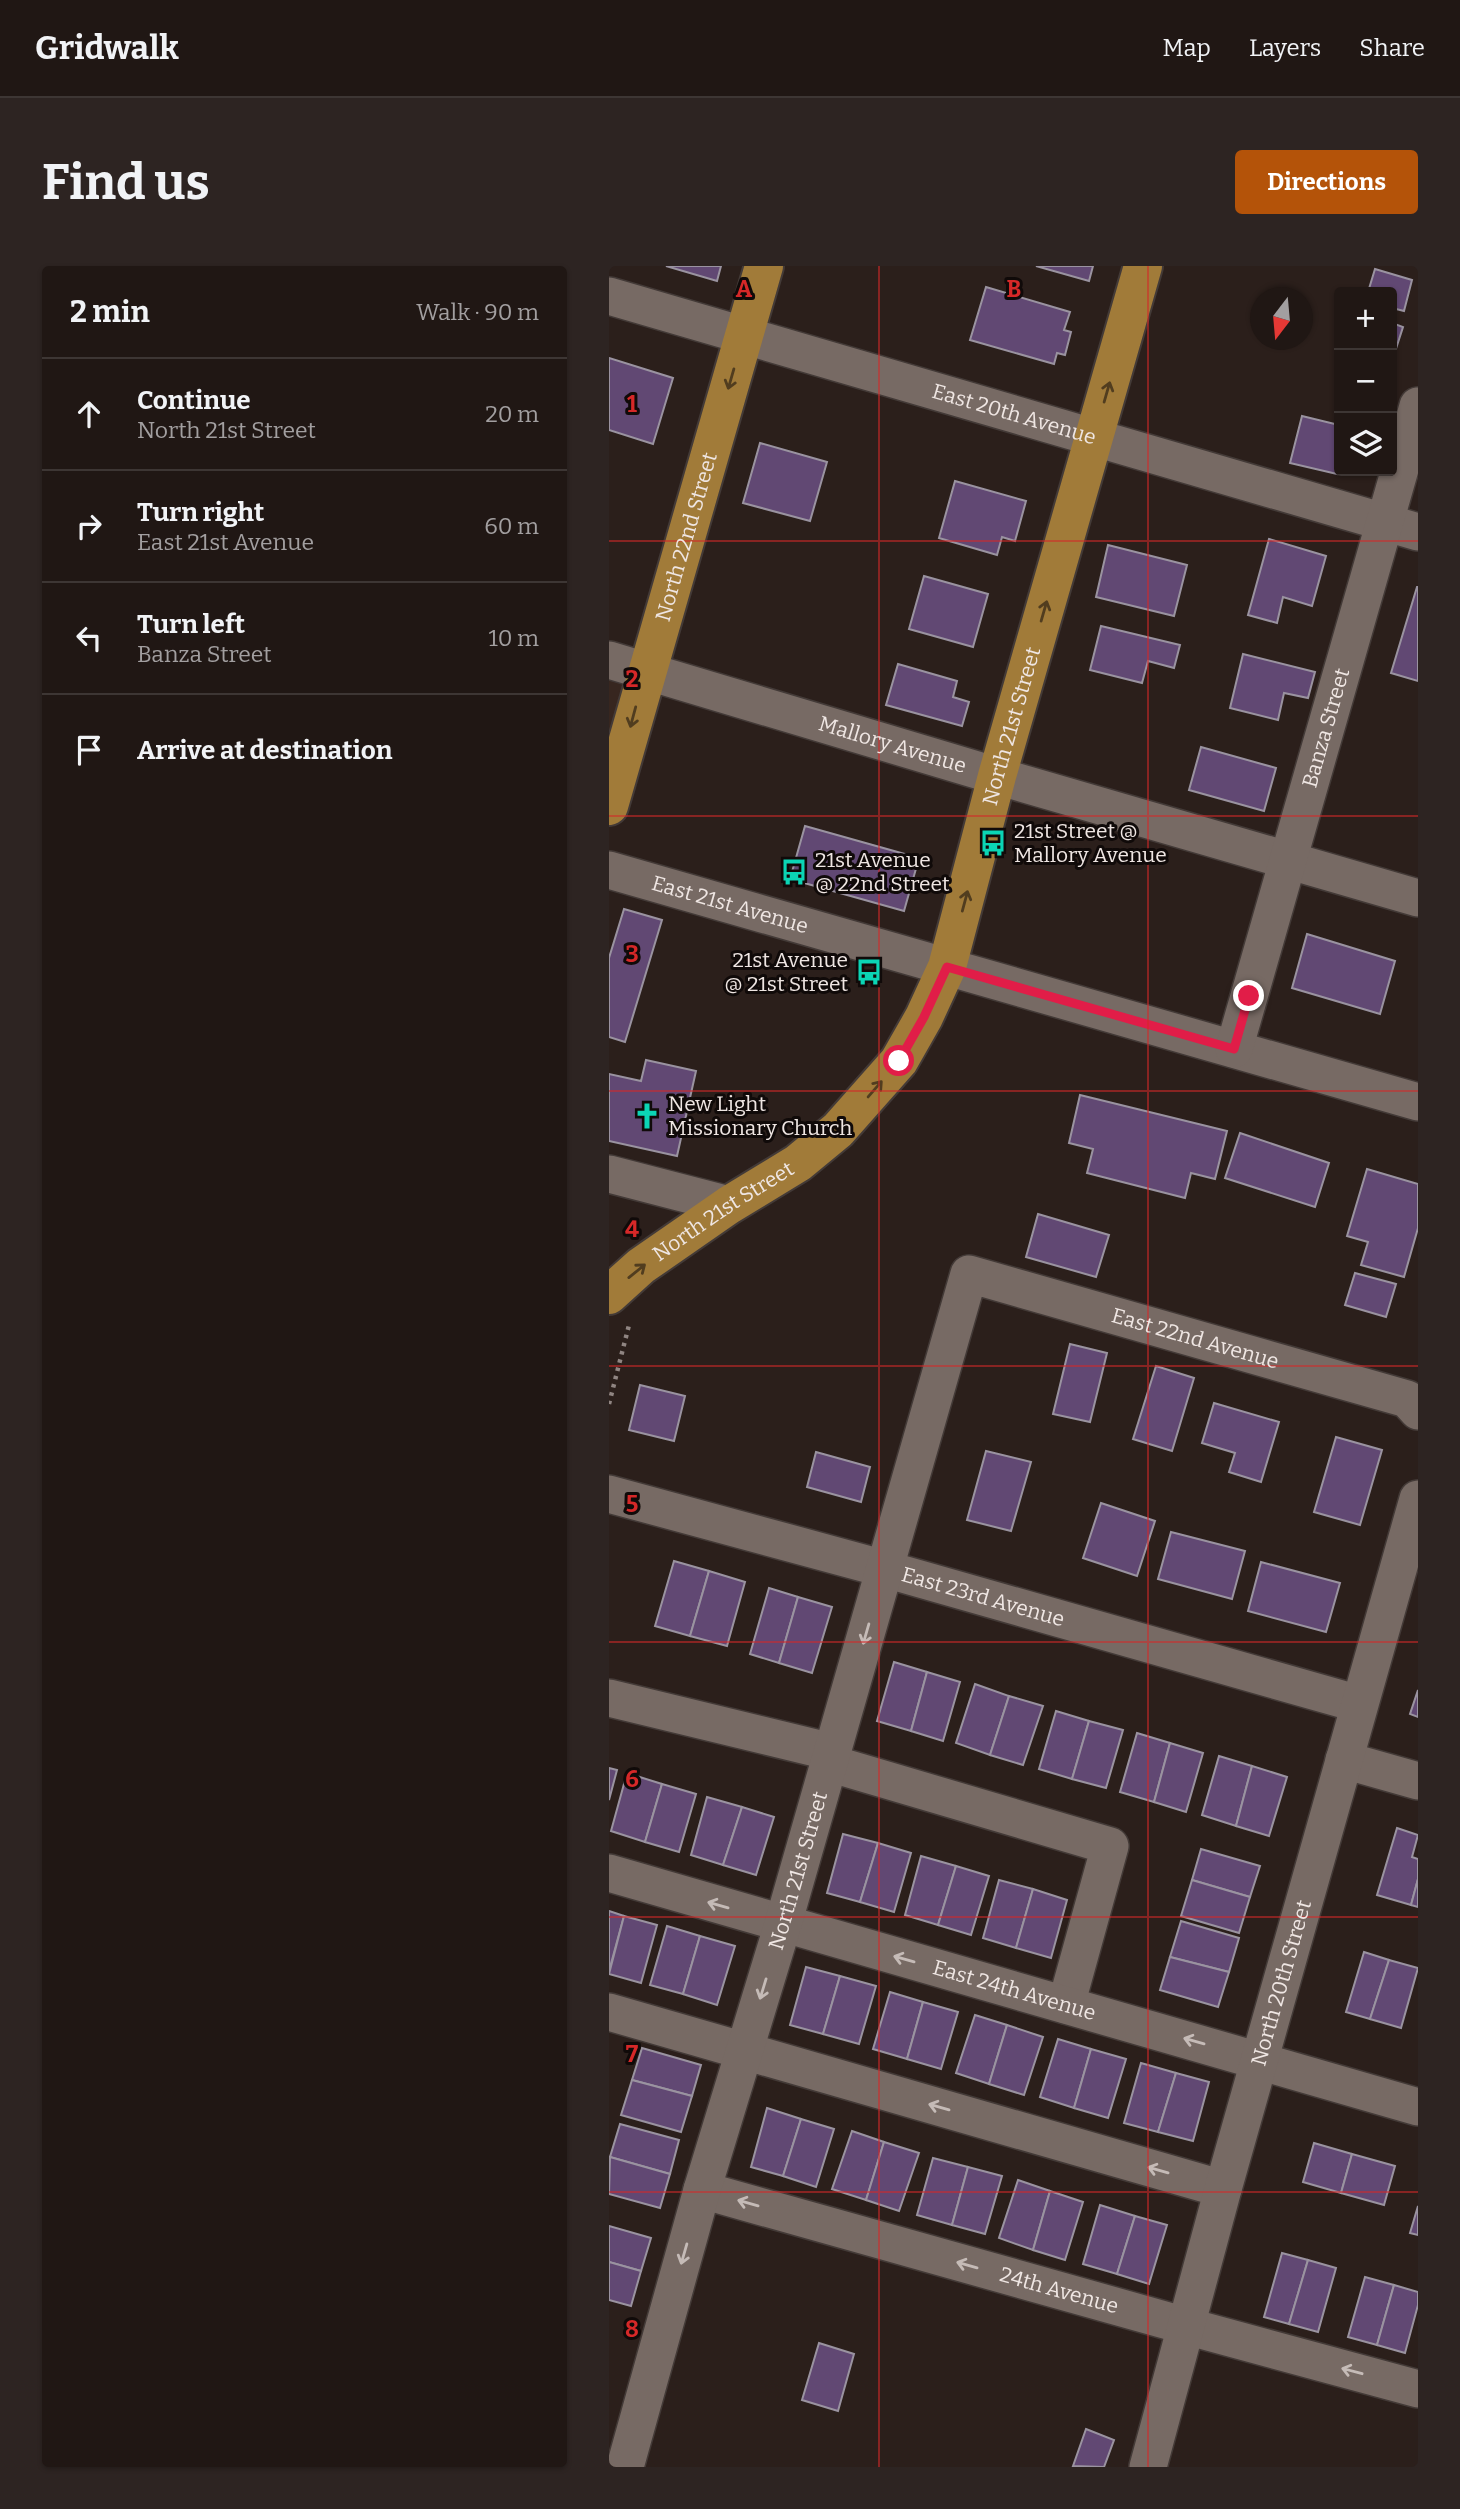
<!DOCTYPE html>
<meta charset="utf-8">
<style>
:root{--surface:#201714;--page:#2d2422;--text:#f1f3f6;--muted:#a29fa0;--line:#3d3634;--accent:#b45309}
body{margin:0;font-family:Bitter,serif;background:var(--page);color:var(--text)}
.controls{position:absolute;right:21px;top:21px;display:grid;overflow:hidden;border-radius:7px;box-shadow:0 2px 5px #0004}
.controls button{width:63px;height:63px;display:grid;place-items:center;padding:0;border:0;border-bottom:2px solid var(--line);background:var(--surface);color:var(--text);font:35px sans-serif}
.compass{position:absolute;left:641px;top:21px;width:63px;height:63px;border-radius:50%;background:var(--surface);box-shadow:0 2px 5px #0004;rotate:196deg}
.stop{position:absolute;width:21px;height:21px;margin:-16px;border:5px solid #e11d48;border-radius:50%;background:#fff}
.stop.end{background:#e11d48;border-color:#fff;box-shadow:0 2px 7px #0008}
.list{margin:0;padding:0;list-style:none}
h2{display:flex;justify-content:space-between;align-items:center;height:91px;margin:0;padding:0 28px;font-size:30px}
h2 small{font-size:23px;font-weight:400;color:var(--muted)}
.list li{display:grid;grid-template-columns:46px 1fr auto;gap:21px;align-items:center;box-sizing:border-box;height:112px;padding:0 28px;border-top:2px solid var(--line)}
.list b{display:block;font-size:26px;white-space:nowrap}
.list p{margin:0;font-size:23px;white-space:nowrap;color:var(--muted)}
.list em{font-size:23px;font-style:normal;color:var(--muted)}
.icon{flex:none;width:38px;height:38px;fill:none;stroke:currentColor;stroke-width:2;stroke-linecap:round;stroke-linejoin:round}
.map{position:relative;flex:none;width:809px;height:2201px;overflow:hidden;border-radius:7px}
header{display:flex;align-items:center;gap:42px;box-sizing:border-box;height:98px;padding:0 35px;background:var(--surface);border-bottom:2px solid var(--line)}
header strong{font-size:33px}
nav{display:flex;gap:38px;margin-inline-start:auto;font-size:24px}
.intro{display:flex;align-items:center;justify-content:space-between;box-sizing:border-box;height:168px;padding:0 42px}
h1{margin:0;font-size:49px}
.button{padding:18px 32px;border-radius:7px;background:var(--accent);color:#fff;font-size:24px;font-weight:700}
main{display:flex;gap:42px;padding:0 42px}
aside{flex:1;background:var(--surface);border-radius:7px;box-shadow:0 2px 5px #0004}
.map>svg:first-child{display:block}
.built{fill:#37261f}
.building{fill:#614873;stroke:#9a93a0;stroke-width:2}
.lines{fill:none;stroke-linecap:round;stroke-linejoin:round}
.minor-casing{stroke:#433a37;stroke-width:40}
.major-casing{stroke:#433a37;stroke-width:42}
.path{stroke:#908582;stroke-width:4.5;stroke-dasharray:3.5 5;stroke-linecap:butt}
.minor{stroke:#776a64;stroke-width:37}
.major{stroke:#a17b39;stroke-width:38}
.oneway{stroke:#513d1f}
.oneway2{stroke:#c5bbb7}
.route{stroke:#e11d48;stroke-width:9}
.grid{fill:none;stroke:#d62828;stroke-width:2;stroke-opacity:0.55}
.labels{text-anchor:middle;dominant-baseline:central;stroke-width:6;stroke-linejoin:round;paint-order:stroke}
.street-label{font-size:21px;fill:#efe6e3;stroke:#100a09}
.poi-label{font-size:21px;fill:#efe6e3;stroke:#100a09;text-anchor:start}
.grid-label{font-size:23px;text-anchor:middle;font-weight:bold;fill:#d62828;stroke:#100a09;stroke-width:6;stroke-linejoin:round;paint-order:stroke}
</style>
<header>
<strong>Gridwalk</strong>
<nav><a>Map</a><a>Layers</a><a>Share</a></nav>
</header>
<div class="intro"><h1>Find us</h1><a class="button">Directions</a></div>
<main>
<aside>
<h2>2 min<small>Walk · 90 m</small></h2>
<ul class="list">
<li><svg class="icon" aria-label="ahead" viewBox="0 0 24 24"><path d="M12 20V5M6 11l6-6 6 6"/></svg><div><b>Continue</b><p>North 21st Street</p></div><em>20 m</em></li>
<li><svg class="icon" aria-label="right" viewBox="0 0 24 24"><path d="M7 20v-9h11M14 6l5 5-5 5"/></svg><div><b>Turn right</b><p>East 21st Avenue</p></div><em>60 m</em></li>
<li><svg class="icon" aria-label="left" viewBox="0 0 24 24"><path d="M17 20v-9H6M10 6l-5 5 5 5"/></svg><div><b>Turn left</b><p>Banza Street</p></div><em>10 m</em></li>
<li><svg class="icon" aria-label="arrive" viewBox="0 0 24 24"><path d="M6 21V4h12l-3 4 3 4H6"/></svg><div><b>Arrive at destination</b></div></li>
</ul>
</aside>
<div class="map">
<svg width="809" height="2201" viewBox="0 0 809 2201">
<rect width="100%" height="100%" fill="#2b1f1b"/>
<!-- built -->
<polygon class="built" points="0,400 39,411 0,536"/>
<!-- building -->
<g class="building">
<polygon points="57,0 112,0 108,15"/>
<polygon points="427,0 484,0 480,15"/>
<polygon points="766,3 803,14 795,45 783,42 783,26 759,26"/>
<polygon points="377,21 461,46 455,64 462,66 456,89 448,87 445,98 361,74"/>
<polygon points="783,57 794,61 783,95"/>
<polygon points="0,92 64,112 44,178 0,164"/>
<polygon points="693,150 730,159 728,208 681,197"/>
<polygon points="151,177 218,196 201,255 134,237"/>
<polygon points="346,215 417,235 406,275 393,271 388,289 330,272"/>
<polygon points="660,273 717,290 703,340 674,331 668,357 639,349"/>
<polygon points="499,279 578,299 565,350 487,331"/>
<polygon points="315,310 379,328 364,381 300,363"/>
<polygon points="808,321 809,321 809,415 782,407"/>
<polygon points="492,360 571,379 565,402 539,395 533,417 481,404"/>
<polygon points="634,388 706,406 699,432 675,427 669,454 621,442"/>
<polygon points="289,398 348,415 344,431 360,436 353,460 277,439"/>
<polygon points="592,481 667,502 655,545 580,524"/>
<polygon points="196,560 310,592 295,645 181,613"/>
<polygon points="15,643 53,654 16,776 0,771 0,692"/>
<polygon points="698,668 786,695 771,748 683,722"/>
<polygon points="37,794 87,805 68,890 0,875 0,808 32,815"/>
<polygon points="471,829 618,865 606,913 582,907 576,932 478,907 484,883 460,877"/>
<polygon points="631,867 720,897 706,941 616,912"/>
<polygon points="758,903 809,918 809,962 795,1011 752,999 759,976 738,970"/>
<polygon points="429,948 500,969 487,1011 417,991"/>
<polygon points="746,1007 787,1018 777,1051 736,1039"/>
<polygon points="461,1078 498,1087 481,1156 444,1148"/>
<polygon points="547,1100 585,1112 563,1185 524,1173"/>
<polygon points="31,1119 76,1130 65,1175 20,1164"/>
<polygon points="605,1137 670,1156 652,1216 620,1206 626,1187 593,1177"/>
<polygon points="727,1171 773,1184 751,1259 705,1246"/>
<polygon points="377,1185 422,1196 402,1265 358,1254"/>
<polygon points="207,1186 261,1201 252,1236 198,1221"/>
<polygon points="492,1237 546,1255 528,1310 474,1292"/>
<polygon points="562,1266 636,1285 623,1333 549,1313"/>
<polygon points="65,1295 100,1305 81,1370 46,1360"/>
<polygon points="652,1296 731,1317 717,1366 639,1345"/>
<polygon points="100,1305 136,1316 118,1380 81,1370"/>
<polygon points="160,1322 189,1331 170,1397 141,1388"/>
<polygon points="189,1331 223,1341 203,1407 170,1397"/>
<polygon points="285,1396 318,1406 302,1465 268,1455"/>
<polygon points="318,1406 351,1416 334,1475 302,1465"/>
<polygon points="366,1418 400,1430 381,1489 347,1477"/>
<polygon points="809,1424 809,1451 801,1448"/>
<polygon points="400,1430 434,1440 414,1499 381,1489"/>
<polygon points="447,1445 480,1455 463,1513 430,1503"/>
<polygon points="480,1455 514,1464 497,1522 463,1513"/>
<polygon points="528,1467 561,1477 545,1536 511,1526"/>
<polygon points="561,1477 594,1487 577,1546 545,1536"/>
<polygon points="610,1490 643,1500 627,1560 593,1549"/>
<polygon points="643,1500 678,1511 660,1570 627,1560"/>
<polygon points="0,1502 8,1504 0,1534"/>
<polygon points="18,1507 53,1518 36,1576 2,1565"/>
<polygon points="53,1518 87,1528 70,1586 36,1576"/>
<polygon points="98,1531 133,1541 114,1599 82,1589"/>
<polygon points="133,1541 165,1551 147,1609 114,1599"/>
<polygon points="788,1562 809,1569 803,1591 809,1593 809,1613 802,1639 768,1629"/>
<polygon points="234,1568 269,1577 251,1636 218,1627"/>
<polygon points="269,1577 302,1587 285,1646 251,1636"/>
<polygon points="592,1583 651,1600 641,1631 583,1614"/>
<polygon points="312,1590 347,1600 329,1659 296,1649"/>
<polygon points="347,1600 380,1610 362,1669 329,1659"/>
<polygon points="809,1613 809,1641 802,1639"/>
<polygon points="390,1614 424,1623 407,1682 374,1672"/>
<polygon points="583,1614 641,1631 630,1667 572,1650"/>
<polygon points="424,1623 458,1634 442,1692 407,1682"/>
<polygon points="0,1645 15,1650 0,1705"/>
<polygon points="15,1650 48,1659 32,1717 0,1708"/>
<polygon points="572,1655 630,1672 620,1706 561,1691"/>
<polygon points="58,1660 91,1670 74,1728 41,1719"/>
<polygon points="91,1670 126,1680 108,1739 74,1728"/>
<polygon points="755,1686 780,1694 761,1753 737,1746"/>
<polygon points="561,1691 620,1706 609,1741 551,1724"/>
<polygon points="780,1694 809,1702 792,1762 761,1753"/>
<polygon points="197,1701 231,1710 214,1768 181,1759"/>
<polygon points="231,1710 267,1720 250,1778 214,1768"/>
<polygon points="281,1726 314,1736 298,1793 264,1783"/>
<polygon points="314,1736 349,1746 332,1803 298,1793"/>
<polygon points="366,1749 398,1759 380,1818 347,1807"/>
<polygon points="398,1759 434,1771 415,1829 380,1818"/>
<polygon points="449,1773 482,1783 465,1842 431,1831"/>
<polygon points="33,1782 92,1799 83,1830 23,1814"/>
<polygon points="482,1783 517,1793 499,1852 465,1842"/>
<polygon points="532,1797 567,1807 549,1866 515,1857"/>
<polygon points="567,1807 600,1816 584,1875 549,1866"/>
<polygon points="23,1814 83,1830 72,1866 12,1849"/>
<polygon points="158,1842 192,1853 174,1910 142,1901"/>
<polygon points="192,1853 225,1863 207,1921 174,1910"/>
<polygon points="11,1858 70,1874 61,1908 1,1891"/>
<polygon points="243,1865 275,1876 257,1934 223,1923"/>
<polygon points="275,1876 310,1887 290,1945 257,1934"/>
<polygon points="705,1877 743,1888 732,1927 694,1916"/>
<polygon points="743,1888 786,1900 775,1939 732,1927"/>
<polygon points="1,1891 61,1908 51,1942 0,1928"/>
<polygon points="324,1892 359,1901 343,1959 308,1949"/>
<polygon points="359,1901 393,1910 376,1968 343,1959"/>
<polygon points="409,1914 441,1925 424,1984 390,1972"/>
<polygon points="441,1925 474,1936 456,1994 424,1984"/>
<polygon points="491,1939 526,1950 508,2008 474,1998"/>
<polygon points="809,1940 809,1969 801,1967"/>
<polygon points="526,1950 558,1959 540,2018 508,2008"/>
<polygon points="0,1960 42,1972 32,2005 0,1996"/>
<polygon points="673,1987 699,1994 680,2058 655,2051"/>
<polygon points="699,1994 727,2002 709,2066 680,2058"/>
<polygon points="0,1996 32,2005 22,2040 0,2034"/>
<polygon points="756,2011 785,2019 768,2079 739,2071"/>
<polygon points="785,2019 809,2026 809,2039 796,2087 768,2079"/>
<polygon points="210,2077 245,2088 229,2145 193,2134"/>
<polygon points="477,2163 505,2174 495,2201 464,2200"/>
</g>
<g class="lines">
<!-- minor casing -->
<g class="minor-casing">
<g id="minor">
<path id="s1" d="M0,30L809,266"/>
<path id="s2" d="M0,394L388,510L809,632"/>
<path id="s3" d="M0,604L809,836"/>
<path id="s4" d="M625,783L809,140"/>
<polyline points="0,908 120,939"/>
<path id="s5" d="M0,1228L276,1303L750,1438"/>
<polyline points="0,1432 223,1486"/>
<polyline points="735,1494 809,1515"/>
<polyline points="220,1497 501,1580 457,1739"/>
<path id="s6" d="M0,1607L809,1841"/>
<polyline points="0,1746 614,1923"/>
<path id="s7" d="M93,1924L577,2060L809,2123"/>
<path id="s8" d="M16,2201L93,1924L174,1658L360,1008L798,1133L809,1145"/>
<path id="s9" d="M539,2201L614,1923L809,1233"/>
</g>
</g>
<!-- major casing -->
<g class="major-casing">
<g id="major">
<path id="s10" d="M0,540L155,0"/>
<path id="s11" d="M0,1029L32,1000L120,939L189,897L229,864L290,795L315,751L338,701L388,510L534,0"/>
</g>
</g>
<!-- path -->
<polyline class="path" points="0,1138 20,1059"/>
<!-- minor -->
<use href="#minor" class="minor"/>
<!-- major -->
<use href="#major" class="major"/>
</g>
<!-- one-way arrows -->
<defs><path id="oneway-shaft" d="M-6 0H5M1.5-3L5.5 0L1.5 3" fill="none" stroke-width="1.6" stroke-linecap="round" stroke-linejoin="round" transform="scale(1.75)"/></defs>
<g class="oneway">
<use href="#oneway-shaft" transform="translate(122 113) rotate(106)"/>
<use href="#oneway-shaft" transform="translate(498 126) rotate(-74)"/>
<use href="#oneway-shaft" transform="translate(435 345) rotate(-74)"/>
<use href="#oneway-shaft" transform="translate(24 451) rotate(105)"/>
<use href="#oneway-shaft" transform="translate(356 635) rotate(-75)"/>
<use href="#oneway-shaft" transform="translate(266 823) rotate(-49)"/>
<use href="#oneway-shaft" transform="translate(28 1005) rotate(-39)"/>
</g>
<g class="oneway2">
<use href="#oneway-shaft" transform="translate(257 1368) rotate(106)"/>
<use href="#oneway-shaft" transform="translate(109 1639) rotate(-164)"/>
<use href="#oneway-shaft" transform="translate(295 1693) rotate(-164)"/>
<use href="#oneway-shaft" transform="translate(154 1723) rotate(107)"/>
<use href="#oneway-shaft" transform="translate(585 1775) rotate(-164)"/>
<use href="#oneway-shaft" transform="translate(330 1841) rotate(-164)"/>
<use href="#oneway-shaft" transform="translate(549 1904) rotate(-164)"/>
<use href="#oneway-shaft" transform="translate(139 1937) rotate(-164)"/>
<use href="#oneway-shaft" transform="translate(75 1988) rotate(106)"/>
<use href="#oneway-shaft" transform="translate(358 1999) rotate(-164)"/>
<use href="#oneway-shaft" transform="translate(743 2105) rotate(-165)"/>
</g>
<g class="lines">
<!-- route -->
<polyline class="route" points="290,795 315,751 338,701 625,783 640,730"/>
</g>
<!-- grid -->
<path class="grid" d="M270,0V2201M539,0V2201M0,275H809M0,550H809M0,825H809M0,1100H809M0,1376H809M0,1651H809M0,1926H809"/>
<!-- icons -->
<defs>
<g id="bus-bare" transform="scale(2.1)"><path d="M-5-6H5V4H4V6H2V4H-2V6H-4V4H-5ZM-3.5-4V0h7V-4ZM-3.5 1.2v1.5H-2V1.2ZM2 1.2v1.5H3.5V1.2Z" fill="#0bd5b5" stroke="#100a09" stroke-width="2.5" paint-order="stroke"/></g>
<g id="church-bare" transform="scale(2.1)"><path d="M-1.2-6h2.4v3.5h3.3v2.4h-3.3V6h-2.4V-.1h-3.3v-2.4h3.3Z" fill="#0bd5b5" stroke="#100a09" stroke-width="2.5" paint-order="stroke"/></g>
</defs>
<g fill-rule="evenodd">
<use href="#bus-bare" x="384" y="577"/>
<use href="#bus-bare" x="185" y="606"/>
<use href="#bus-bare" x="260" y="706"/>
<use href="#church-bare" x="38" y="850"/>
</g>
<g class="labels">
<!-- street labels -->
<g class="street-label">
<text stroke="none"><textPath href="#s1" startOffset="422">East 20th Avenue</textPath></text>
<text stroke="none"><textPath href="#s10" startOffset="280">North 22nd Street</textPath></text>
<text stroke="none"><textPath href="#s11" startOffset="730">North 21st Street</textPath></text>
<text stroke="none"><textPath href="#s4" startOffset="334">Banza Street</textPath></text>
<text stroke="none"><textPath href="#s2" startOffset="296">Mallory Avenue</textPath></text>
<text stroke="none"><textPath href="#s3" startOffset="126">East 21st Avenue</textPath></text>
<text stroke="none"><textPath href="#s11" startOffset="142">North 21st Street</textPath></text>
<text stroke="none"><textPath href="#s8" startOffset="1477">East 22nd Avenue</textPath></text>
<text stroke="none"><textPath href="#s5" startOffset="388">East 23rd Avenue</textPath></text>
<text stroke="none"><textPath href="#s8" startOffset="621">North 21st Street</textPath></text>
<text stroke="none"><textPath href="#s9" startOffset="502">North 20th Street</textPath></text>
<text stroke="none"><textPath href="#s6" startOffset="422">East 24th Avenue</textPath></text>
<text stroke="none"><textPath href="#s7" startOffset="371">24th Avenue</textPath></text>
</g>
<!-- poi labels -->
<g class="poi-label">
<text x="405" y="565">21st Street @<tspan x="405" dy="24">Mallory Avenue</tspan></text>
<text x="206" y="594">21st Avenue<tspan x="206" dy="24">@ 22nd Street</tspan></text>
<text x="239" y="694" text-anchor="end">21st Avenue<tspan x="239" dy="24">@ 21st Street</tspan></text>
<text x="59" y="838">New Light<tspan x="59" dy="24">Missionary Church</tspan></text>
</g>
</g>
<g class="grid-label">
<text x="135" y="31">A</text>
<text x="405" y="31">B</text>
<text x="23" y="146">1</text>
<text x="23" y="421">2</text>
<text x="23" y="696">3</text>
<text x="23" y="971">4</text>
<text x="23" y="1246">5</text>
<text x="23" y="1521">6</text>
<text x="23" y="1796">7</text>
<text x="23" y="2071">8</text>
</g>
</svg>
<div class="controls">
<button>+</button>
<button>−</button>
<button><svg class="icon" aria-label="layers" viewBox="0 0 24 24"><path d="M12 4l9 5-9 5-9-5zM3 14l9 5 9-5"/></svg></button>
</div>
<svg class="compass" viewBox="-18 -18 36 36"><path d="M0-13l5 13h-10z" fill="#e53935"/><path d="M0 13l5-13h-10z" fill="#a29fa0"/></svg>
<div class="stop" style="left:290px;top:795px"></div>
<div class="stop end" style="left:640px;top:730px"></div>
</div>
</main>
